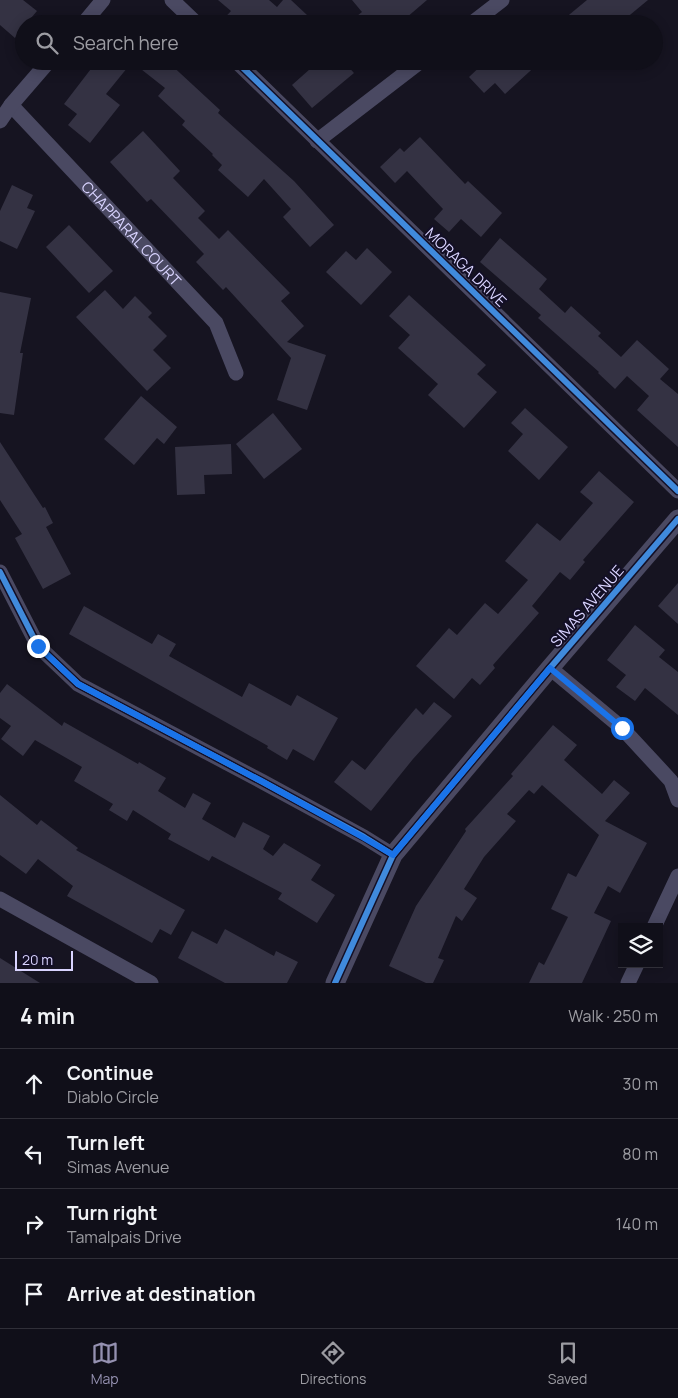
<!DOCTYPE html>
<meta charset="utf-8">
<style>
:root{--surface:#100f19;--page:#191822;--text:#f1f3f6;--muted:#9c9ca2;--line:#302f38;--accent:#9591b1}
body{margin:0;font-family:Manrope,sans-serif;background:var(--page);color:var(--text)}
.controls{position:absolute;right:15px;bottom:15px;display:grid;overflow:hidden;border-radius:0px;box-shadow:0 2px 12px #0003}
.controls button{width:45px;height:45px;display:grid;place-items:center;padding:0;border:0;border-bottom:1px solid var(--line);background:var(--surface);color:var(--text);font:25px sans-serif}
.scale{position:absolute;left:15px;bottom:12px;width:58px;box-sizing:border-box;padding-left:5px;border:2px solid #d9d4ff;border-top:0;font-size:14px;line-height:18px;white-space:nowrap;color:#d9d4ff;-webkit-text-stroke:4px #130f26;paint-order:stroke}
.stop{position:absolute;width:15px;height:15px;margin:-11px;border:4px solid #1a73e8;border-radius:50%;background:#fff}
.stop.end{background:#1a73e8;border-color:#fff;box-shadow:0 1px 5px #0008}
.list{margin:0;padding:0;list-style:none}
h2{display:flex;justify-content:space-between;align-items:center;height:65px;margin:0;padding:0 20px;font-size:21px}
h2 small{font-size:16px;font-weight:400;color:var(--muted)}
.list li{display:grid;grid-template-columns:32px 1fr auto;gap:15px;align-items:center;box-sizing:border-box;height:70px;padding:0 20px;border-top:1px solid var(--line)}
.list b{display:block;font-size:19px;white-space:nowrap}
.list p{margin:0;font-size:16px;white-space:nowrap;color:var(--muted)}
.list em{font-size:16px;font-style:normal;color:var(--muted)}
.icon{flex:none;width:28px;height:28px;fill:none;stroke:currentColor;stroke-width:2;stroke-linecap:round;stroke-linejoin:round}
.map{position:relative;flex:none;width:678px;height:983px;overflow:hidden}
.search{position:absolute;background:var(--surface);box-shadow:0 2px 12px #0003;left:15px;right:15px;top:15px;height:55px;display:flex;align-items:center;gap:12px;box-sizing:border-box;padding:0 18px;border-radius:28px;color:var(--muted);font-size:19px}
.sheet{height:345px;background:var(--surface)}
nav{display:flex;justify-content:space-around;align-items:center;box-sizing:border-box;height:70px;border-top:1px solid var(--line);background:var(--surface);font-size:14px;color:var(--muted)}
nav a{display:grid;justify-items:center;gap:2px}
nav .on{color:var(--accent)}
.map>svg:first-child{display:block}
.building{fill:#343243}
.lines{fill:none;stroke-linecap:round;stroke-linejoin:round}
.minor{stroke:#4a4962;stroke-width:15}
.tertiary{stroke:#4a4962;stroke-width:19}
.cycleway-casing{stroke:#130f26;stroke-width:9}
.cycleway{stroke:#408adc;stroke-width:6}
.route{stroke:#1a73e8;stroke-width:6}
.labels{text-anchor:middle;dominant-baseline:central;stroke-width:4;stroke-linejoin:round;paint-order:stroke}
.street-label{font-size:15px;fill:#d9d4ff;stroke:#130f26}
</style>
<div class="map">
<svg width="678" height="983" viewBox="0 0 678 983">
<rect width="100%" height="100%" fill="#161421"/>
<!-- building -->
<g class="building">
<polygon points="0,0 23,0 37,11 26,24 24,24 24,27 15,38 0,25"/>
<polygon points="218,0 269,0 277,7 283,0 291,0 307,15 298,24 219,24 231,11"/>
<polygon points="352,0 427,0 399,24 347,24 362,12"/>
<polygon points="587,0 648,0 619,24 558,24"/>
<polygon points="97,61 167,61 220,110 218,113 294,181 334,225 310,247 283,217 291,209 264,179 248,197 218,170 222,165 212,155 213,154 182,125 185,121 158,96 165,88 132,62 106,94 120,105 90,143 68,125 77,114 64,104"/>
<polygon points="319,61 343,61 354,73 312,108 292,85"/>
<polygon points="486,61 541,61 505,94 495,83 484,93 469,77"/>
<polygon points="143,131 180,171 173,178 205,211 198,218 219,239 228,230 290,293 281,301 304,326 287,342 326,355 307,410 277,400 291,358 226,287 223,290 196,262 204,254 151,199 147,202 110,162"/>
<polygon points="420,137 465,184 468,181 502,213 481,237 461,219 449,232 434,219 443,209 407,171 395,183 380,167 400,148 404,152"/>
<polygon points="12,185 33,195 27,208 35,211 17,249 0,241 0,211"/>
<polygon points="69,225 113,271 89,293 46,247"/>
<polygon points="500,238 547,279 539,289 565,313 571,306 601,333 598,336 621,357 637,340 669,369 660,379 678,394 678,447 637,410 649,396 627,376 615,389 598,373 599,372 538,318 541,315 480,262"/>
<polygon points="367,248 392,272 361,305 326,272 346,251 356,260"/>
<polygon points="105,290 123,309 135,296 152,313 148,317 167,336 153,350 171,368 147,391 76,317"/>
<polygon points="0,292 31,298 20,353 23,353 14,415 0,413"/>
<polygon points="409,295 486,365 477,374 497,392 464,428 428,395 438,384 398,348 410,335 389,316"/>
<polygon points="141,396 177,427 164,444 157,438 134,465 104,439"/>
<polygon points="525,408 568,447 539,480 508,451 523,434 511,423"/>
<polygon points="273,413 302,449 264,479 236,444"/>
<polygon points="0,442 43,508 45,507 53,523 46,527 71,574 43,589 15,538 22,534 0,500"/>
<polygon points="231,444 232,474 204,475 205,494 177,495 175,447"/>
<polygon points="599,471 634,502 583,560 585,562 570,580 560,572 532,606 539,613 493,665 495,668 480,685 472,678 454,699 416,666 449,628 457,635 485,603 498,614 528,580 505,561 537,523 560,541 593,503 580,492"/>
<polygon points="678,583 678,624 658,606"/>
<polygon points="84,606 152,644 158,634 176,644 169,656 242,697 249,683 291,706 297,695 338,718 314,761 293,749 287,760 267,748 268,746 69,634"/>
<polygon points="635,625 665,650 659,657 678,672 678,715 645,688 635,701 616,687 626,675 607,660"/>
<polygon points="7,684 62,726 64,722 138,764 139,762 166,778 158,791 185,808 193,793 211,803 202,819 235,838 243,822 270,836 263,849 273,856 284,843 321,865 311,880 335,895 317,923 278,899 282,893 212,856 209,861 168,839 171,834 133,810 127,821 109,810 113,804 74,781 82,767 35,740 23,756 1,739 11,726 0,718 0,693"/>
<polygon points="434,702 452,716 413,759 371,811 334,782 352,760 365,770 390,739 416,708 423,715"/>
<polygon points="553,725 577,745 564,760 602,794 614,780 630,793 605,821 647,843 620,893 608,886 594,913 611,921 582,983 529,983 539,962 544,965 568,917 551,909 568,873 576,877 599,835 542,785 534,794 529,790 507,814 516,821 484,857 464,889 477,898 462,921 456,916 438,958 444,960 433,983 426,983 389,966 416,906 466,831 465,829 513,776 511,774"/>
<polygon points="0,795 37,825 41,820 78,848 76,850 185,910 171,935 160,929 152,943 67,896 73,886 38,859 26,874 0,855"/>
<polygon points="225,929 274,956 276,951 298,962 287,983 225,983 178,958 192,931 217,944"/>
<polygon points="0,958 40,983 0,983"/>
</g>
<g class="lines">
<!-- minor -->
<g class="minor">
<polyline points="172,0 197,24"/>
<polyline points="83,24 103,0"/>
<polyline points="471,24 502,0"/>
<polyline points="236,61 678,491"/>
<path id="s1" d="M11,105L216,323L236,373"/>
<polyline points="0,121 11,105 49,61"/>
<polyline points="317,141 421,61"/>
<polyline points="0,572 38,646 78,684 263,782 364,837 393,855"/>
<polyline points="550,668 622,728 671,781 678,800"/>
<polyline points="0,899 151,983"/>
<polyline points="654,927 678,876"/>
<polyline points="628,983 637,964"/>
</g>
<!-- tertiary -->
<polyline class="tertiary" points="335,983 393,855 550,668 678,519"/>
<!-- cycleway casing -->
<g class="cycleway-casing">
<g id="cycleway">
<polyline points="236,61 678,491"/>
<polyline points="0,572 38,646 78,684 263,782 364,837 393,855"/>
<polyline points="335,983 393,855 550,668 678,519"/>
</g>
</g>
<!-- cycleway -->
<use href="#cycleway" class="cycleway"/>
</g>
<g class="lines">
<!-- route -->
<polyline class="route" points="38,646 78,684 263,782 364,838 393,855 550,668 622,728"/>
</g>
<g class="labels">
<!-- street labels -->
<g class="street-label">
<text stroke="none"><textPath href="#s1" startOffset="176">CHAPPARAL COURT</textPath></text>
<text transform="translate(466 267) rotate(44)">MORAGA DRIVE</text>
<text transform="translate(587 606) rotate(-49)">SIMAS AVENUE</text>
</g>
</g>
</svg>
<div class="controls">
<button><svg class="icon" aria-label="layers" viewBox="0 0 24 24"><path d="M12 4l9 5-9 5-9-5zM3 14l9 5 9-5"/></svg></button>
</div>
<div class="scale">20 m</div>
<div class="stop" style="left:622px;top:728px"></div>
<div class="stop end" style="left:38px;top:646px"></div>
<div class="search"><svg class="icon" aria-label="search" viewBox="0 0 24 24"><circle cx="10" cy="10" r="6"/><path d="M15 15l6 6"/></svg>Search here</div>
</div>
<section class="sheet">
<h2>4 min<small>Walk · 250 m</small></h2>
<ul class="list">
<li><svg class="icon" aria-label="ahead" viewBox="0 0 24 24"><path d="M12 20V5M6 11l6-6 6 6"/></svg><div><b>Continue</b><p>Diablo Circle</p></div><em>30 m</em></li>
<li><svg class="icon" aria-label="left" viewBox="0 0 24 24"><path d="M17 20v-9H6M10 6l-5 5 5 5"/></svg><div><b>Turn left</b><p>Simas Avenue</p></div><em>80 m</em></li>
<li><svg class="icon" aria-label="right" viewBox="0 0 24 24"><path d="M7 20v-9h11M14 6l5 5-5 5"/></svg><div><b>Turn right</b><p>Tamalpais Drive</p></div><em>140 m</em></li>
<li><svg class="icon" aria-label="arrive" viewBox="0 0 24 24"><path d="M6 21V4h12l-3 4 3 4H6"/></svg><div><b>Arrive at destination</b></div></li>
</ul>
</section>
<nav>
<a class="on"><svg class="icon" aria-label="map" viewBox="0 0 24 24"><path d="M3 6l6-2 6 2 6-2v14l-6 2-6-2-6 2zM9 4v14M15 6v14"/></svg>Map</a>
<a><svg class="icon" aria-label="directions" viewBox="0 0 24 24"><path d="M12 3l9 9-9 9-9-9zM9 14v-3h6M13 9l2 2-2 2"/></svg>Directions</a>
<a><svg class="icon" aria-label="saved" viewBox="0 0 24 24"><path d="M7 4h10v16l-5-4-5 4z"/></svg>Saved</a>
</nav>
